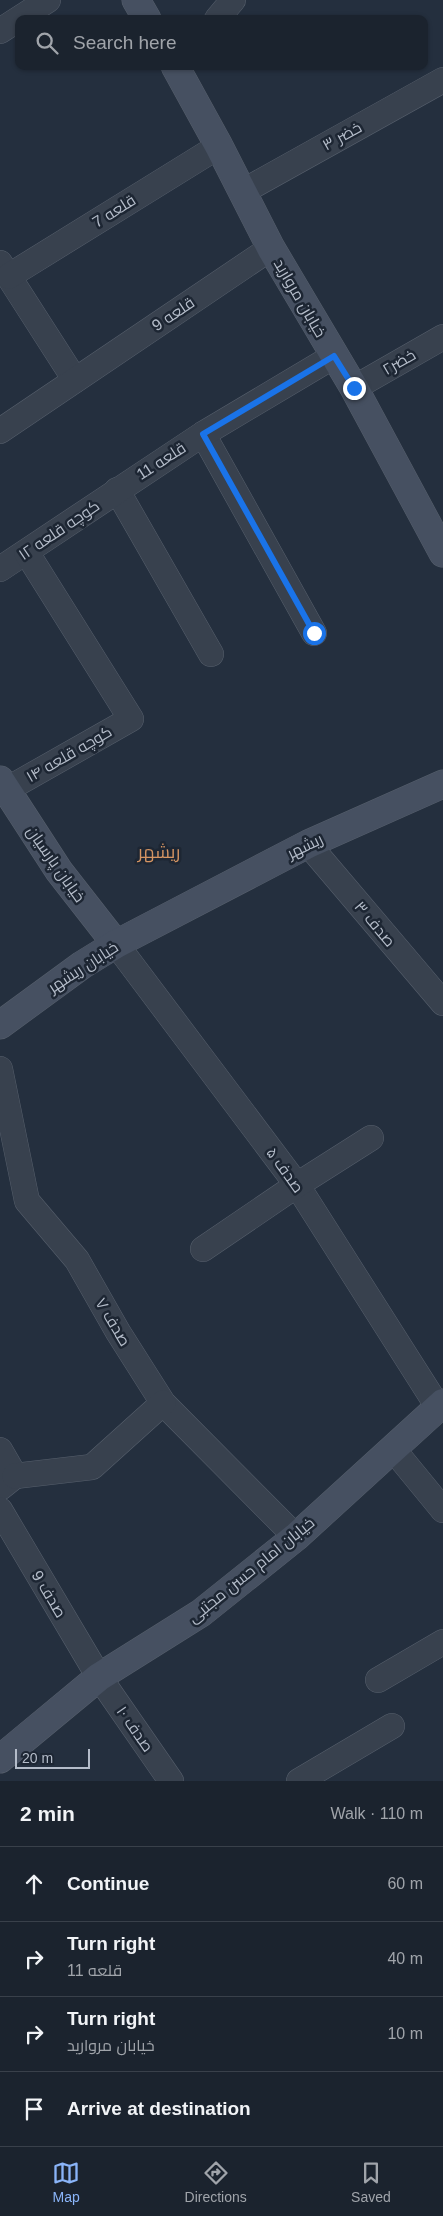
<!DOCTYPE html>
<meta charset="utf-8">
<style>
:root{--surface:#1b232e;--page:#282f3a;--text:#f1f3f6;--muted:#a0a4aa;--line:#39404a;--accent:#8ab4f8}
body{margin:0;font-family:Helvetica,Cairo,sans-serif;background:var(--page);color:var(--text)}
.scale{position:absolute;left:15px;bottom:12px;width:75px;box-sizing:border-box;padding-left:5px;border:2px solid #b4bcc9;border-top:0;font-size:14px;line-height:18px;white-space:nowrap;color:#b4bcc9;-webkit-text-stroke:4px #1d2633;paint-order:stroke}
.stop{position:absolute;width:15px;height:15px;margin:-11px;border:4px solid #1a73e8;border-radius:50%;background:#fff}
.stop.end{background:#1a73e8;border-color:#fff;box-shadow:0 1px 5px #0008}
.list{margin:0;padding:0;list-style:none}
h2{display:flex;justify-content:space-between;align-items:center;height:65px;margin:0;padding:0 20px;font-size:21px}
h2 small{font-size:16px;font-weight:400;color:var(--muted)}
.list li{display:grid;grid-template-columns:32px 1fr auto;gap:15px;align-items:center;box-sizing:border-box;height:75px;padding:0 20px;border-top:1px solid var(--line)}
.list b{display:block;font-size:19px;white-space:nowrap}
.list p{margin:0;font-size:16px;white-space:nowrap;color:var(--muted)}
.list em{font-size:16px;font-style:normal;color:var(--muted)}
.icon{flex:none;width:28px;height:28px;fill:none;stroke:currentColor;stroke-width:2;stroke-linecap:round;stroke-linejoin:round}
.map{position:relative;flex:none;width:443px;height:1781px;overflow:hidden}
.search{position:absolute;background:var(--surface);box-shadow:0 1px 4px #0004;left:15px;right:15px;top:15px;height:55px;display:flex;align-items:center;gap:12px;box-sizing:border-box;padding:0 18px;border-radius:10px;color:var(--muted);font-size:19px}
.sheet{height:365px;background:var(--surface)}
nav{display:flex;justify-content:space-around;align-items:center;box-sizing:border-box;height:70px;border-top:1px solid var(--line);background:var(--surface);font-size:14px;color:var(--muted)}
nav a{display:grid;justify-items:center;gap:2px}
nav .on{color:var(--accent)}
.map>svg:first-child{display:block}
.lines{fill:none;stroke-linecap:round;stroke-linejoin:round}
.street-casing{stroke:#565f6c;stroke-width:26}
.secondary-casing{stroke:#565f6c;stroke-width:29}
.street{stroke:#38414e;stroke-width:25}
.secondary{stroke:#465061;stroke-width:28}
.route{stroke:#1a73e8;stroke-width:6}
.labels{text-anchor:middle;dominant-baseline:central;stroke-width:5;stroke-linejoin:round;paint-order:stroke}
.street-label{font-size:16px;fill:#b4bcc9;stroke:#1d2633}
.neighbourhood-label{font-size:18px;fill:#d59563;stroke:#1d2633}
</style>
<div class="map">
<svg width="443" height="1781" viewBox="0 0 443 1781">
<rect width="100%" height="100%" fill="#242f3e"/>
<g class="lines">
<!-- street casing -->
<g class="street-casing">
<g id="street">
<polyline points="217,19 233,0"/>
<polyline points="0,31 48,0"/>
<polyline points="242,192 443,80"/>
<polyline points="0,263 75,380"/>
<polyline points="9,276 219,146"/>
<polyline points="354,388 443,337"/>
<polyline points="0,431 271,248"/>
<polyline points="203,434 314,633"/>
<polyline points="117,490 211,654"/>
<polyline points="0,569 203,434 334,356"/>
<polyline points="6,790 131,719 27,553"/>
<polyline points="308,844 443,1003"/>
<polyline points="116,944 297,1185 438,1407"/>
<polyline points="0,1069 27,1201 77,1260 118,1332 163,1403 296,1537"/>
<polyline points="203,1249 297,1185 371,1138"/>
<polyline points="393,1449 443,1510"/>
<polyline points="0,1450 15,1476 0,1488"/>
<polyline points="15,1476 92,1467 163,1403"/>
<polyline points="0,1510 99,1677 171,1781"/>
<polyline points="378,1680 443,1642"/>
<polyline points="299,1781 392,1726"/>
</g>
</g>
<!-- secondary casing -->
<g class="secondary-casing">
<g id="secondary">
<polyline points="136,0 147,19"/>
<polyline points="175,66 219,146 271,248 354,388 443,553"/>
<polyline points="0,780 59,871 116,944"/>
<polyline points="0,1025 82,965 116,944 308,844 443,784"/>
<polyline points="0,1759 99,1677 201,1613 296,1537 443,1403"/>
</g>
</g>
<!-- street -->
<use href="#street" class="street"/>
<!-- secondary -->
<use href="#secondary" class="secondary"/>
</g>
<g class="lines">
<!-- route -->
<polyline class="route" points="314,633 203,434 334,356 354,388"/>
</g>
<g class="labels">
<!-- street labels -->
<g class="street-label">
<text transform="translate(342 136) rotate(-29)">خضر ۳</text>
<text transform="translate(114 211) rotate(-32)">قلعه 7</text>
<text transform="translate(300 298) rotate(60)">خیابان مروارید</text>
<text transform="translate(173 314) rotate(-34)">قلعه 9</text>
<text transform="translate(399 362) rotate(-30)">خضر۲</text>
<text transform="translate(161 461) rotate(-33)">قلعه 11</text>
<text transform="translate(59 530) rotate(-34)">کوچه قلعه ۱۲</text>
<text transform="translate(69 754) rotate(-30)">کوچه قلعه ۱۴</text>
<text transform="translate(305 846) rotate(-26)">ریشهر</text>
<text transform="translate(56 864) rotate(55)">خیابان پارسیان</text>
<text transform="translate(375 924) rotate(50)">صدف ۳</text>
<text transform="translate(83 967) rotate(-33)">خیابان ریشهر</text>
<text transform="translate(285 1170) rotate(54)">صدف ۵</text>
<text transform="translate(113 1322) rotate(59)">صدف ۷</text>
<text transform="translate(251 1570) rotate(-39)">خیابان امام حسن مجتبی</text>
<text transform="translate(49 1594) rotate(59)">صدف 9</text>
<text transform="translate(135 1729) rotate(55)">صدف ۱۰</text>
</g>
<!-- neighbourhood labels -->
<g class="neighbourhood-label">
<text x="159" y="852">ریشهر</text>
</g>
</g>
</svg>
<div class="scale">20 m</div>
<div class="stop" style="left:314px;top:633px"></div>
<div class="stop end" style="left:354px;top:388px"></div>
<div class="search"><svg class="icon" aria-label="search" viewBox="0 0 24 24"><circle cx="10" cy="10" r="6"/><path d="M15 15l6 6"/></svg>Search here</div>
</div>
<section class="sheet">
<h2>2 min<small>Walk · 110 m</small></h2>
<ul class="list">
<li><svg class="icon" aria-label="ahead" viewBox="0 0 24 24"><path d="M12 20V5M6 11l6-6 6 6"/></svg><div><b>Continue</b></div><em>60 m</em></li>
<li><svg class="icon" aria-label="right" viewBox="0 0 24 24"><path d="M7 20v-9h11M14 6l5 5-5 5"/></svg><div><b>Turn right</b><p>قلعه 11</p></div><em>40 m</em></li>
<li><svg class="icon" aria-label="right" viewBox="0 0 24 24"><path d="M7 20v-9h11M14 6l5 5-5 5"/></svg><div><b>Turn right</b><p>خیابان مروارید</p></div><em>10 m</em></li>
<li><svg class="icon" aria-label="arrive" viewBox="0 0 24 24"><path d="M6 21V4h12l-3 4 3 4H6"/></svg><div><b>Arrive at destination</b></div></li>
</ul>
</section>
<nav>
<a class="on"><svg class="icon" aria-label="map" viewBox="0 0 24 24"><path d="M3 6l6-2 6 2 6-2v14l-6 2-6-2-6 2zM9 4v14M15 6v14"/></svg>Map</a>
<a><svg class="icon" aria-label="directions" viewBox="0 0 24 24"><path d="M12 3l9 9-9 9-9-9zM9 14v-3h6M13 9l2 2-2 2"/></svg>Directions</a>
<a><svg class="icon" aria-label="saved" viewBox="0 0 24 24"><path d="M7 4h10v16l-5-4-5 4z"/></svg>Saved</a>
</nav>
